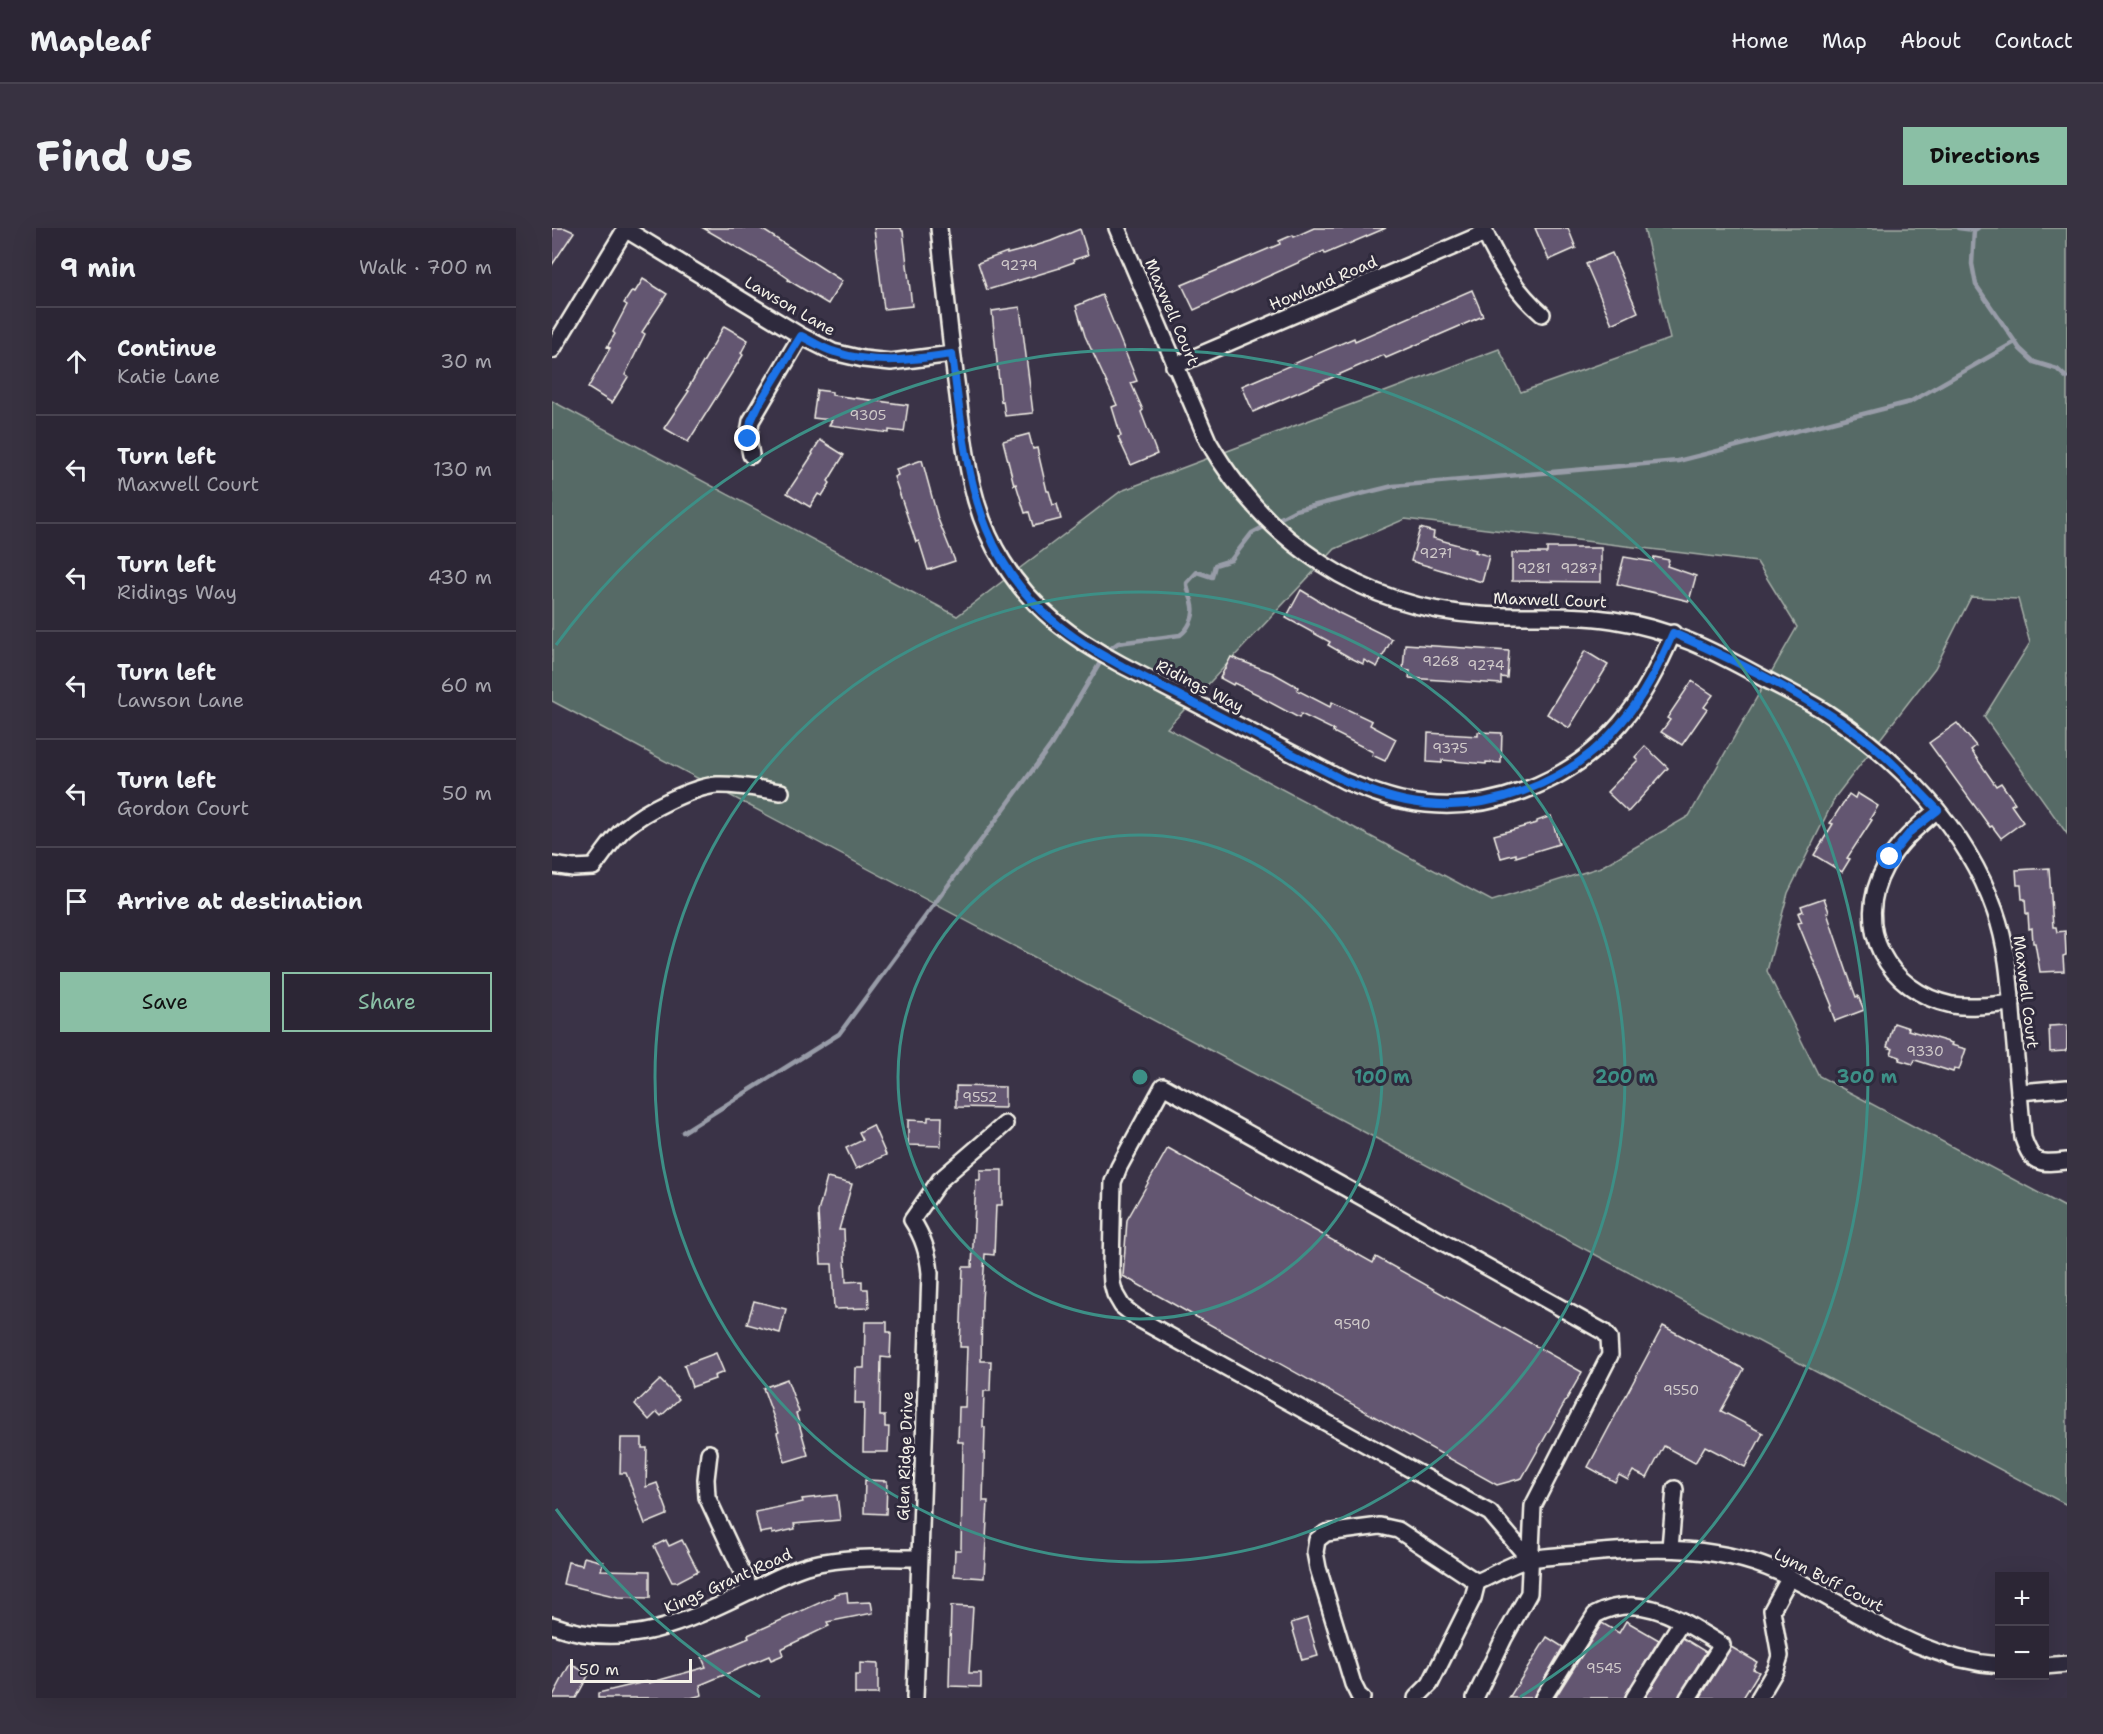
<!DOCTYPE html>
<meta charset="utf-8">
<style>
:root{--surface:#2c2635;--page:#383241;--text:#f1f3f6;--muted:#a6a5ad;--line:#484350;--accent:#8abfa5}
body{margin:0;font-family:"Shantell Sans",sans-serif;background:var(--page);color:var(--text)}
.controls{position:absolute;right:18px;bottom:18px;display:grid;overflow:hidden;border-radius:0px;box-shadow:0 6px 24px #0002}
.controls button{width:54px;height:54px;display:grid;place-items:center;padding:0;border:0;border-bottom:2px solid var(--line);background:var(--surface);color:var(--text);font:30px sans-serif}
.scale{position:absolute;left:18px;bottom:15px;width:122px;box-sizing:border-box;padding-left:6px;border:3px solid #f4f1e8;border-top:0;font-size:16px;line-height:21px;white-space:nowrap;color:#f4f1e8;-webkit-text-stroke:4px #2f2a3d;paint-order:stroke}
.stop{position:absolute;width:18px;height:18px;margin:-14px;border:4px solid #1a73e8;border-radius:50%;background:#fff}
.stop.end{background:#1a73e8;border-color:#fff;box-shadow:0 2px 6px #0008}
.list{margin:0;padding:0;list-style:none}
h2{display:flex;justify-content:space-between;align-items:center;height:78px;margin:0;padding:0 24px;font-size:26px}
h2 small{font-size:20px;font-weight:400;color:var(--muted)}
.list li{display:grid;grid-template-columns:39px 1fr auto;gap:18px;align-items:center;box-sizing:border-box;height:108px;padding:0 24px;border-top:2px solid var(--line)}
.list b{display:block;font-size:22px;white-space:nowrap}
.list p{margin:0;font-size:20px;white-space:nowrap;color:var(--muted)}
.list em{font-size:20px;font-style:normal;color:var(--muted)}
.actions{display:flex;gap:12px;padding:18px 24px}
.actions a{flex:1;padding:14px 0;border:2px solid var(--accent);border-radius:0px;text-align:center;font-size:21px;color:var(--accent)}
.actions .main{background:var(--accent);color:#111}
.icon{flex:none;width:33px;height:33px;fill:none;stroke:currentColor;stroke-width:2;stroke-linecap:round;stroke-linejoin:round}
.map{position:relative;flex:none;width:1515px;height:1470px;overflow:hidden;border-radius:0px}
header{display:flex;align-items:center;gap:36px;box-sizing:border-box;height:84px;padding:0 30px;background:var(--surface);border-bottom:2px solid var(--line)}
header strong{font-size:28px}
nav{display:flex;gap:33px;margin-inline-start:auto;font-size:21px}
.intro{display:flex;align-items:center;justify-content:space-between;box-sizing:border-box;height:144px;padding:0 36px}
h1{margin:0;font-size:42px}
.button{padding:15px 27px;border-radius:0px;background:var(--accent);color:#111;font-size:21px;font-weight:700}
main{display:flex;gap:36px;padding:0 36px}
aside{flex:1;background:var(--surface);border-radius:0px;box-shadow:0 6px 24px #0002}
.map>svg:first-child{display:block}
.green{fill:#566b66;stroke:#a5aea7;stroke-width:1.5;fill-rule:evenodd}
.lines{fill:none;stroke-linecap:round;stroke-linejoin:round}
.stream{stroke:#989ca8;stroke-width:4.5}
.building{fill:#645671;stroke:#f4f1e8;stroke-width:1.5}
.minor-casing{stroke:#f4f1e8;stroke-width:20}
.minor{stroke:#2f2a3d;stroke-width:15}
.route{stroke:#1a73e8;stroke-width:8}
.ring{fill:none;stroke:#3d8f86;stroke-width:3}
.labels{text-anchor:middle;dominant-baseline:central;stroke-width:6;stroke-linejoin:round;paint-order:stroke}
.number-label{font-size:14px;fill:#d0caca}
.street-label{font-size:16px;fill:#f4f1e8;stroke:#2f2a3d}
.centre{fill:#3d8f86;stroke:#2f2a3d;stroke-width:3}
.ring-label{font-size:18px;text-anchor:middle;font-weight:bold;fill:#3d8f86;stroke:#2f2a3d;stroke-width:6;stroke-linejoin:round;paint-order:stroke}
</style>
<header>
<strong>Mapleaf</strong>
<nav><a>Home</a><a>Map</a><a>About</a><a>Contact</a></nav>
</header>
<div class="intro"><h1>Find us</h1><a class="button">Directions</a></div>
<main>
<aside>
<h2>9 min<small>Walk · 700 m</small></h2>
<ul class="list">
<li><svg class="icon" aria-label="ahead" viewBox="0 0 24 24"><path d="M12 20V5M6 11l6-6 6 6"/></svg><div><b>Continue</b><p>Katie Lane</p></div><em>30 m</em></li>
<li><svg class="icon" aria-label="left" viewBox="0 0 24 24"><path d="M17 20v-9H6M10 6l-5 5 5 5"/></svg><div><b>Turn left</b><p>Maxwell Court</p></div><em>130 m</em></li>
<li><svg class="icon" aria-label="left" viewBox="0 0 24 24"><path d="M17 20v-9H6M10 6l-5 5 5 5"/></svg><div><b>Turn left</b><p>Ridings Way</p></div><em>430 m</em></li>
<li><svg class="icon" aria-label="left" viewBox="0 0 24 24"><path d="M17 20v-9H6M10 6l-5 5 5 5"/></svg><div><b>Turn left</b><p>Lawson Lane</p></div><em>60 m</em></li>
<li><svg class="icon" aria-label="left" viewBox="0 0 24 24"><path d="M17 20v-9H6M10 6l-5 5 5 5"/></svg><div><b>Turn left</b><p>Gordon Court</p></div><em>50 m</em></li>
<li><svg class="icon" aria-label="arrive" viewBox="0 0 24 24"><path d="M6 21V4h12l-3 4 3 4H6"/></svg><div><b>Arrive at destination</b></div></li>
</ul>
<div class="actions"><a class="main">Save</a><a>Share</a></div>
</aside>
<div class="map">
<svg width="1515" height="1470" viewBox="0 0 1515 1470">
<rect width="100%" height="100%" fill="#3a3347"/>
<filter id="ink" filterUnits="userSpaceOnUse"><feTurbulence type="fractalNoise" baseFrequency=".0167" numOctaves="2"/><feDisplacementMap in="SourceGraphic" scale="12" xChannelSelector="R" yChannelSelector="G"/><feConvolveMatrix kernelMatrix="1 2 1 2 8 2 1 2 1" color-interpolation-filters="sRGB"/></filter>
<g filter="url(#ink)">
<!-- green -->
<path class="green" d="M1092,0H1515V606L1432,489L1478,415L1466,371L1419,369L1383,440L1284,568L1236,665L1215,743L1267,848L1515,980V1277L0,473V173L405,388L569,263L947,121L969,164L1118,111ZM853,291L1205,334L1245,399L1137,588L1049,639L940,673L615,500L783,321Z"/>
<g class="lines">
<!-- stream -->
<g class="stream">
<polyline points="1406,0 1422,2 1426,0"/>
<polyline points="1422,2 1420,36 1424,57 1468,121 1482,134 1505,141 1515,150"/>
<path d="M131,904L287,806L499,517L555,423L566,415L628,407C636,402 643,388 641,378C640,369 635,364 635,355L645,344L660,349L663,337L679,332L700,305L744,282L841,258L1126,233L1358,174L1463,114"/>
</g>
</g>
<!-- building -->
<g class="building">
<polygon points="0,0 13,0 22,4 0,37"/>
<polygon points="151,0 208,0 290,53 276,76 236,52 237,51 224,42"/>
<polygon points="322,0 349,0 350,3 351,3 360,78 332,81"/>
<polygon points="762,0 834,0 773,26 772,23 642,82 630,57 728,16 727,13 741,7 742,9"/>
<polygon points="983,0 1016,0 1024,20 997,32"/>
<polygon points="528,1 536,27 521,32 522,34 508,39 508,40 435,62 426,35 455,24 455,26 470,22 499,13"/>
<polygon points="1060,25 1086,84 1060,96 1034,36"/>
<polygon points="91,51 115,66 90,104 93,106 73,147 76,149 60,175 36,160 58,120 55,119 63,106 61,104 75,77 72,75 80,63 83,64"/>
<polygon points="920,62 931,88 834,130 832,127 701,184 690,158 802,110 803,113"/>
<polygon points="550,67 585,153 579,155 591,182 589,184 605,226 579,237 566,209 569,208 560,179 565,177 533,108 524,78"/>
<polygon points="468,79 481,185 453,188 451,173 449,174 440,83"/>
<polygon points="172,98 196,112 189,125 191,127 136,214 112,200 137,163 135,162"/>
<polygon points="265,162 280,164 280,167 356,177 352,204 337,202 337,205 277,197 280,192 261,190"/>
<polygon points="477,206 481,221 485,220 495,263 497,263 501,277 505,276 509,291 481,298 477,284 473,285 464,256 462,257 451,213"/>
<polygon points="268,212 292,227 276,253 278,255 270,268 266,266 258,279 235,265 261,226 260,225"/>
<polygon points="370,232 386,291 403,333 376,342 367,313 364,314 342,249 346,247 344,241"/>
<polygon points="868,300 882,304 881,310 924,322 923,324 937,328 930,354 859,333"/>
<polygon points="995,320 1049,320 1049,354 960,353 960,325 995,325"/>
<polygon points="1072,329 1101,334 1102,329 1117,332 1115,338 1144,348 1137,373 1065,356"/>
<polygon points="749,362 787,385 840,411 825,439 812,432 811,436 797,429 776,417 778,414 734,390"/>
<polygon points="853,416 957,423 955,450 949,449 949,456 857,450 858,443 851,442"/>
<polygon points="1033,423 1056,437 1017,500 995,486"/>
<polygon points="679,429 721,445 746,459 745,462 778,479 780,474 820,493 818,497 844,511 833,533 820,527 821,524 781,504 782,502 749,486 747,490 708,469 709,468 682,455 681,457 668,450"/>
<polygon points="1140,453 1161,467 1152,479 1155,481 1130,517 1109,504 1118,492 1115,490"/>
<polygon points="1405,495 1424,518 1419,522 1444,558 1449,555 1463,575 1459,577 1471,594 1449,610 1440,598 1438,599 1377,515"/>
<polygon points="926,504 950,505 949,535 934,534 934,536 890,532 890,535 875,534 876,505 926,508"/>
<polygon points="1093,518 1116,540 1076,584 1055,564 1086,532 1083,529"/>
<polygon points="1305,565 1326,578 1318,591 1320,592 1295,630 1298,631 1290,644 1262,627 1281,596 1278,595 1297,566 1303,570"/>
<polygon points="999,588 1007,616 964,629 964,626 949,630 942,607 985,595 985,593"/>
<polygon points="1497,640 1501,699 1504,699 1505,704 1513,703 1514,727 1511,728 1512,743 1488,744 1483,715 1481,715 1480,700 1477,701 1476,686 1474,686 1473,671 1470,671 1469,657 1465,657 1464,642"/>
<polygon points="1272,670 1277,684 1275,685 1294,741 1304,769 1306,768 1312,782 1283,793 1278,779 1280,778 1246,695 1250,694 1246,685 1251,683 1249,678"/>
<polygon points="1342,795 1357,800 1356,802 1400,815 1399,817 1414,821 1407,842 1402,841 1401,844 1363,832 1361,836 1347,832 1348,829 1339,826 1341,821 1335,819"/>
<polygon points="1515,797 1515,821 1513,823 1498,824 1497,798"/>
<polygon points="404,858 453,859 453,880 404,879"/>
<polygon points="376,889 390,889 389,918 356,917 356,892 376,893"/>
<polygon points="321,897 334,927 304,941 294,920 311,912 307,904"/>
<polygon points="616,920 821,1035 824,1029 1030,1144 970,1250 945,1257 571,1048 575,992"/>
<polygon points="428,942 450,942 450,977 444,977 442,1027 433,1026 430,1073 429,1133 439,1133 438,1163 432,1163 431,1199 433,1199 431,1273 436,1273 432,1350 402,1348 403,1322 409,1322 411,1214 406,1214 407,1179 413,1179 415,1119 408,1119 411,1039 420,1039 424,952 428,952"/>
<polygon points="275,950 300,956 287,1002 292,1002 294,1054 310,1053 310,1061 316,1061 317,1080 282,1081 280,1036 269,1036 266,984"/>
<polygon points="202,1073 234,1081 228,1105 195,1096"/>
<polygon points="313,1094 335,1094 335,1104 339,1104 338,1130 329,1129 328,1188 333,1188 333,1199 337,1199 336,1224 311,1224 312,1175 303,1175 304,1140 312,1140"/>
<polygon points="1111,1098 1192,1141 1169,1183 1211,1205 1193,1239 1153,1218 1143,1235 1112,1218 1095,1250 1081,1243 1076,1252 1067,1247 1063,1254 1036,1239"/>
<polygon points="164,1125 172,1144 162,1148 163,1151 140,1159 132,1137"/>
<polygon points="235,1151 247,1184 244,1185 256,1227 233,1234 225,1205 227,1204 211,1160"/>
<polygon points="108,1152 127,1171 109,1188 105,1184 97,1192 83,1176"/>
<polygon points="69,1210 90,1210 90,1220 95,1220 94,1259 105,1255 115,1282 115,1287 93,1296 74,1245 68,1245"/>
<polygon points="313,1252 335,1253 334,1286 312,1285"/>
<polygon points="285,1267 288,1292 242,1296 243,1301 220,1306 220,1303 208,1305 203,1284 251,1274 250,1271"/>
<polygon points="114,1312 117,1318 130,1312 146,1343 125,1354 120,1354 102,1318"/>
<polygon points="32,1329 51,1334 49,1342 98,1343 98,1370 66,1369 11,1356 16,1334 30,1337"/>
<polygon points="295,1364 296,1375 319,1374 321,1385 275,1394 277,1398 229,1421 231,1427 219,1432 217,1428 148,1457 150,1467 139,1470 46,1470 46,1465 97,1453 97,1455 154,1439 150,1430 197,1410 196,1407 283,1368 282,1366"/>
<polygon points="399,1378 421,1379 417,1445 429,1445 429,1459 397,1458"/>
<polygon points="755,1390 766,1428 750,1432 739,1395"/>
<polygon points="1074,1393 1107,1412 1072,1470 1003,1470 1050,1395 1067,1405"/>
<polygon points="995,1409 1011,1419 981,1470 957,1470"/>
<polygon points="1131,1410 1154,1424 1126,1470 1093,1470"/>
<polygon points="1179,1419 1205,1434 1201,1441 1207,1444 1191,1470 1148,1470"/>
<polygon points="308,1435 326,1436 326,1466 303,1466 303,1447 308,1447"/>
<polygon points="18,1436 37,1446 24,1470 0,1470"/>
</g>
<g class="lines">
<!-- minor casing -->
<g class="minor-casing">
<g id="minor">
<path d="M387,0C393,56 398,112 406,168C413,225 419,284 451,334C481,382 521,411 570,437L793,553C813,561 832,569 854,573C932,589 1017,556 1068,496C1091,470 1107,437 1121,405"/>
<path d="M565,0L656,213C715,315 810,380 928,387C972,390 1017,385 1061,392C1119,401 1160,422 1211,450C1232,461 1255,472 1275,485C1348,532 1414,600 1443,683C1456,719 1458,758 1461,795C1464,833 1468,872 1471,910C1480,937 1488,936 1515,933"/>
<path d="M931,0C945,33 963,63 990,86"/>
<polyline points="73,1 249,108 281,124 311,131 339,134 400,126"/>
<polyline points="0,122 74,0"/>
<polyline points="622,138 933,5"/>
<polyline points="199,227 196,211 199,193 249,108"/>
<path d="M1385,582C1365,599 1346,615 1333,639C1300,699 1335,763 1400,777C1419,780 1440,777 1460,775"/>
<path d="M0,637L21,640L41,639C51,627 61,610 73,600C92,583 140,559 165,557C186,556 208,561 229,564"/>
<polyline points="1467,864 1515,860"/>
<polyline points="157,1225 154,1251 155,1269 199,1363"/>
<polyline points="1118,1320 1123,1261"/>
<path d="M925,1354C942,1347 961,1334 979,1331C995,1328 1013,1327 1029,1326C1101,1318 1173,1316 1239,1350C1310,1385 1365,1431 1448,1437"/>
<path d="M0,1397C74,1424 134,1394 200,1362C219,1353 238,1342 258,1337C294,1328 331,1330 367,1330"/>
<polyline points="1492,1438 1515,1436"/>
<path d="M363,1470L378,1045C376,1024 371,1009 360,992L388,952L453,896"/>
<polyline points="810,1470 807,1468 801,1456 766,1340 763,1324 765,1312 774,1305 828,1298 846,1302 925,1354"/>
<polyline points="864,1470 878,1456 921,1370 925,1354"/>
<polyline points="923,1470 952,1410 977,1365 981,1278 1058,1127 1057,1110 1052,1104 611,858 567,939 561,954 559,1038 560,1055 563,1066 570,1078 585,1090 938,1285 977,1331"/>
<path d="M991,1470L1043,1387C1091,1362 1129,1393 1170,1417L1136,1470"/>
<polyline points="1082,1470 1130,1393"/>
<polyline points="1207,1470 1224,1441 1228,1428 1220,1382 1238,1349"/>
</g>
</g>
<!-- minor -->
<use href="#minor" class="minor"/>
</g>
</g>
<g class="lines" filter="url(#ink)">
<!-- route -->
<path class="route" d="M196,211L199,193L206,178L249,108C260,113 271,121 283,124C322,137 360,132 400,126C416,247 421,345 534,417C545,425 558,431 570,438L793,553C813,561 833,569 854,573C932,589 1018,556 1068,496C1091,470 1107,437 1121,405C1183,432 1255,468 1310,509C1338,530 1361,557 1386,582L1359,603L1338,629"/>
</g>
<!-- distance rings -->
<g class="ring">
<circle cx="588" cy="849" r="242"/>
<circle cx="588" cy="849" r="485"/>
<path d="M208 1469A727 727 0 0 1 4 1281M4 417A727 727 0 1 1 968 1469"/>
</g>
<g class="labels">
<!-- number labels -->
<g class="number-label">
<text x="467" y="37">9279</text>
<text x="316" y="187">9305</text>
<text x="884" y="325">9271</text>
<text x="982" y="340">9281</text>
<text x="1027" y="340">9287</text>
<text x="889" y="433">9268</text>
<text x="934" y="437">9274</text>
<text x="898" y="520">9375</text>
<text x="1373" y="823">9330</text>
<text x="428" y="869">9552</text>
<text x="800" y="1096">9590</text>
<text x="1129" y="1162">9550</text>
<text x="1052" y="1440">9545</text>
</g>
<!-- street labels -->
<g class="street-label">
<text transform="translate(771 55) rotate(-23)">Howland Road</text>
<text transform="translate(238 78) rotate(30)">Lawson Lane</text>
<text transform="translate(620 84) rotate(67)">Maxwell Court</text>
<text transform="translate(998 372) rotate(2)">Maxwell Court</text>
<text transform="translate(648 458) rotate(27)">Ridings Way</text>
<text transform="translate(1474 764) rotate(83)">Maxwell Court</text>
<text transform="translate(353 1228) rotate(-88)">Glen Ridge Drive</text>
<text transform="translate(1277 1352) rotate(27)">Lynn Buff Court</text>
<text transform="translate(176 1353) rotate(-24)">Kings Grant Road</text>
</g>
</g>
<circle cx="588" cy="849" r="9" class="centre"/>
<g class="ring-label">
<text x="830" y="855">100 m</text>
<text x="1073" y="855">200 m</text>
<text x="1315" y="855">300 m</text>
</g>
</svg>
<div class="controls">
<button>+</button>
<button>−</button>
</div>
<div class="scale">50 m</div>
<div class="stop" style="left:1338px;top:629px"></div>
<div class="stop end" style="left:196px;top:211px"></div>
</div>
</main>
